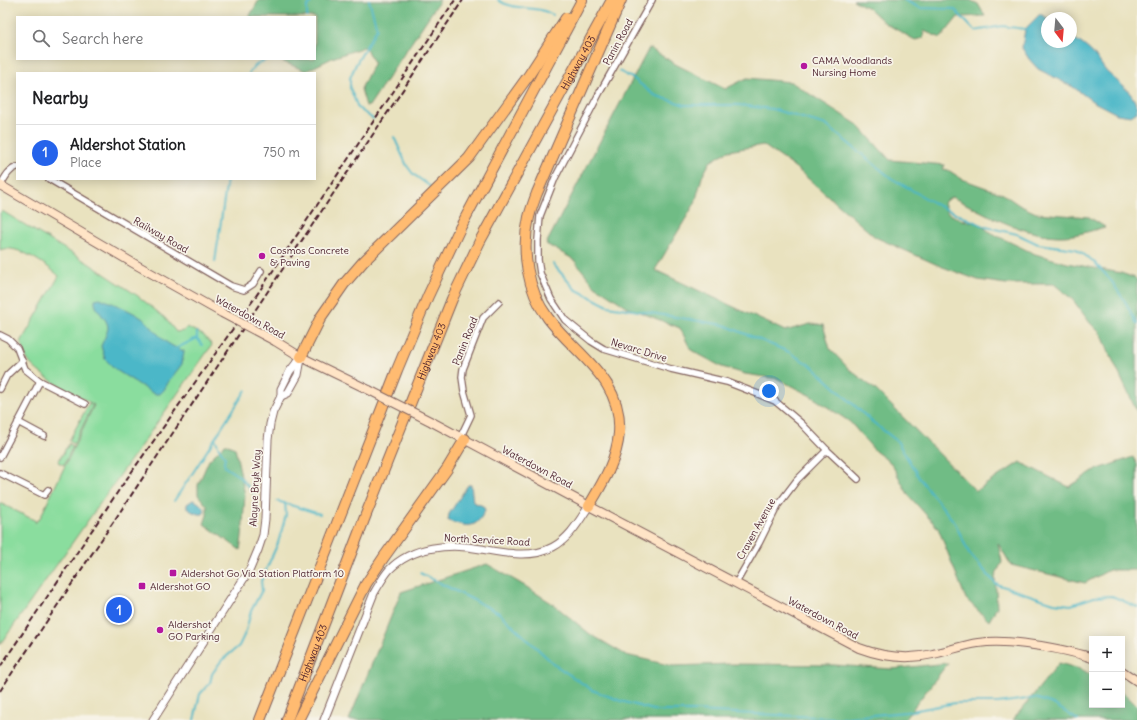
<!DOCTYPE html>
<meta charset="utf-8">
<style>
:root{--surface:#fff;--page:#f2f2f2;--text:#202124;--muted:#757577;--line:#e0e0e0;--accent:#2563eb}
body{margin:0;font-family:Delius,sans-serif;background:var(--page);color:var(--text)}
.controls{position:absolute;right:12px;bottom:12px;display:grid;overflow:hidden;border-radius:0px;box-shadow:0 2px 10px #0003}
.controls button{width:36px;height:36px;display:grid;place-items:center;padding:0;border:0;border-bottom:1px solid var(--line);background:var(--surface);color:var(--text);font:20px sans-serif}
.compass{position:absolute;left:1041px;top:12px;width:36px;height:36px;border-radius:50%;background:var(--surface);box-shadow:0 2px 10px #0003;rotate:164deg}
.you{position:absolute;left:769px;top:391px;width:14px;height:14px;margin:-10px;border:3px solid #fff;border-radius:50%;background:#1a73e8;box-shadow:0 0 0 6px #1a73e833}
.badge{display:grid;place-items:center;width:26px;height:26px;border-radius:50%;background:var(--accent);color:#fff;font-size:13px;font-weight:700}
.pin{position:absolute;translate:-50% -50%;border:2px solid #fff;box-shadow:0 1px 4px #0006}
.list{margin:0;padding:0;list-style:none}
h2{display:flex;justify-content:space-between;align-items:center;height:52px;margin:0;padding:0 16px;font-size:17px}
h2 small{font-size:13px;font-weight:400;color:var(--muted)}
.list li{display:grid;grid-template-columns:26px 1fr auto;gap:12px;align-items:center;box-sizing:border-box;height:56px;padding:0 16px;border-top:1px solid var(--line)}
.list b{display:block;font-size:15px;white-space:nowrap}
.list p{margin:0;font-size:13px;white-space:nowrap;color:var(--muted)}
.list em{font-size:13px;font-style:normal;color:var(--muted)}
.icon{flex:none;width:22px;height:22px;fill:none;stroke:currentColor;stroke-width:2;stroke-linecap:round;stroke-linejoin:round}
.map{position:relative;flex:none;width:1137px;height:720px;overflow:hidden}
.search{position:absolute;background:var(--surface);box-shadow:0 2px 10px #0003;left:16px;top:16px;width:300px;height:44px;display:flex;align-items:center;gap:10px;box-sizing:border-box;padding:0 14px;border-radius:0px;color:var(--muted);font-size:15px}
.panel{position:absolute;background:var(--surface);box-shadow:0 2px 10px #0003;left:16px;top:72px;width:300px;height:108px;border-radius:0px}
.map>svg:first-child{display:block}
.green{fill:#8add9e;stroke:#6a7e64}
.forest{fill:#6fbc85;stroke:#5c6e58}
.water{fill:#4cb7c8;stroke:#4b6b7a}
.lines{fill:none;stroke-linecap:round;stroke-linejoin:round}
.stream{stroke:#4cb7c8;stroke-width:2}
.minor-casing{stroke:#82635f;stroke-width:8}
.tertiary-casing{stroke:#82635f;stroke-width:9}
.secondary-casing{stroke:#82635f;stroke-width:10}
.motorway-casing{stroke:#82635f;stroke-width:12}
.minor{stroke:#fff;stroke-width:5.5}
.tertiary{stroke:#fff;stroke-width:7}
.secondary{stroke:#ffe4c6;stroke-width:8}
.motorway{stroke:#ffbb71;stroke-width:10}
.rail{stroke:#4a1f2b;stroke-width:2;stroke-dasharray:6 3;stroke-linecap:butt}
.secondary-bridge-casing{stroke:#82635f;stroke-width:10;stroke-linecap:butt}
.secondary-bridge{stroke:#ffe4c6;stroke-width:8}
.poi-dot{fill:#b5179e;stroke:#f7f3e8;stroke-width:1.5}
.labels{text-anchor:middle;dominant-baseline:central;stroke-width:3.5;stroke-linejoin:round;paint-order:stroke}
.street-label{font-size:10px;fill:#4a1f2b;stroke:#f7f3e8}
.poi-label{font-size:10px;fill:#4a1f2b;stroke:#f7f3e8;text-anchor:start}
</style>
<div class="map">
<svg width="1137" height="720" viewBox="0 0 1137 720">
<rect width="100%" height="100%" fill="#f7f3e8"/>
<filter id="ink" filterUnits="userSpaceOnUse"><feTurbulence type="fractalNoise" baseFrequency=".025" numOctaves="2"/><feDisplacementMap in="SourceGraphic" scale="8" xChannelSelector="R" yChannelSelector="G"/><feConvolveMatrix kernelMatrix="1 2 1 2 8 2 1 2 1" color-interpolation-filters="sRGB"/></filter>
<filter id="wash" filterUnits="userSpaceOnUse"><feTurbulence type="fractalNoise" baseFrequency=".012" numOctaves="4" result="noise"/><feDisplacementMap in="SourceGraphic" scale="16" xChannelSelector="R" yChannelSelector="G"/><feGaussianBlur stdDeviation="0.9" result="paint"/><feColorMatrix in="noise" values="0 0 0 0 0 0 0 0 0 0 0 0 0 0 0 0 0 1.4 0 .05"/><feComposite in="paint" operator="in"/></filter>
<g filter="url(#wash)">
<rect width="100%" height="100%" fill="#e9e2bf"/>
<!-- green -->
<g class="green">
<path d="M2,211L88,263L138,296L165,318L176,332L184,331L187,327L203,335L212,345L0,645V503L36,521L35,523L40,518L94,405C76,394 34,375 26,357C24,352 23,347 21,342L59,276C47,265 16,243 0,250V213Z"/>
<polygon points="89,403 92,405 93,405 74,444 69,441"/>
<polygon points="69,443 69,444 73,446 64,465 58,462 66,448 67,448"/>
</g>
<!-- forest -->
<g class="forest">
<polygon points="259,0 440,0 369,106 366,106 361,89 374,62 364,47 332,58 306,71 276,59 315,59 315,17 249,17"/>
<polygon points="853,0 970,0 978,4 985,16 958,17 941,38 924,31 923,38 915,40 885,23 870,9"/>
<path d="M649,48L677,65L725,89L747,78L791,82L858,125L890,160L945,165L943,169L948,170L962,179L1003,194L1019,205L1036,213L1089,217L1105,227C1090,231 1073,237 1057,236C1019,234 985,213 952,197L944,202L947,213L962,220L978,223L991,233L1035,254L1067,263L1121,273L1135,278L1137,280V412L1108,350L1102,335L1090,323L1073,300L1054,284H1006L978,280L940,266L875,237L796,168L763,145L728,151L710,162L702,177L695,203L655,270L785,331L810,324L823,325L830,349L849,369L876,390L976,491L1020,462L1069,487L1093,471L1133,457L1137,464V570H1109L1085,583L1011,565L998,543L1002,562L995,576L997,607L989,621L966,599L938,528L909,496L891,463L875,451L850,422L811,396L778,379L745,374L722,367L691,350L680,328L627,307L595,286L573,259L546,244Z"/>
<polygon points="225,444 235,448 245,495 242,537 240,550 204,524 207,515 207,506 198,495 198,485 209,460"/>
<polygon points="487,564 525,586 553,604 590,634 626,655 673,666 731,664 834,665 892,669 948,663 904,720 349,720 401,592"/>
<polygon points="1059,663 1080,669 1092,675 1092,705 1122,705 1122,692 1125,694 1137,706 1137,720 1013,720"/>
</g>
<!-- water -->
<g class="water">
<path d="M1040,14L1047,18V42H1071V36C1079,42 1089,48 1095,56C1099,60 1102,66 1106,71C1118,83 1137,93 1137,112L1131,116L1117,114L1092,101L1073,87L1038,69L1029,59L1022,48L1025,29Z"/>
<path d="M100,298C116,305 134,311 147,322C152,327 155,332 160,336C165,343 176,348 184,351L182,364L169,381L164,390L160,394H154L116,370L105,359L101,346C103,341 107,334 108,328C108,317 93,311 95,299Z"/>
<path d="M468,485H471L473,502L483,506L485,510C476,531 466,526 448,521L449,514Z"/>
<path d="M193,500C199,502 203,506 205,511L203,514C197,515 192,512 187,508V504Z"/>
</g>
<g class="lines">
<!-- stream -->
<g class="stream">
<polyline points="369,0 377,28 356,64 350,78 350,88 358,108 373,119"/>
<path d="M498,0C510,9 527,7 541,10C545,11 549,13 553,15"/>
<polyline points="904,0 920,8 954,9 975,31 1002,26 1025,29"/>
<polyline points="307,17 307,7 313,0"/>
<polyline points="619,71 634,79 654,95 685,105 738,105 772,109 826,125 891,178 939,206 986,227 1017,234 1038,244 1076,249 1093,261 1110,279 1126,303 1137,324"/>
<polyline points="249,73 256,65 268,59"/>
<polyline points="394,137 407,166 413,174 431,187"/>
<polyline points="215,262 227,179"/>
<polyline points="553,264 575,289 608,306 724,325 789,352 813,367 870,420 897,441 920,479 955,523 969,553 996,584 1054,603 1071,605 1094,597 1112,596 1137,607"/>
<polyline points="197,332 197,338 202,345"/>
<polyline points="175,349 197,338"/>
<polyline points="215,438 219,448 225,457 224,462 225,467 240,477 254,494"/>
<polyline points="174,501 194,471 246,390"/>
<polyline points="277,501 320,514"/>
<polyline points="420,573 499,613 555,665 592,690 621,701 657,711 695,711 838,718 906,712 955,703 998,703 1035,698 1053,704 1078,720"/>
<polyline points="194,720 200,694 210,683 212,674 221,661 239,646 246,631 251,611 262,590 261,581 278,543 286,515 285,503"/>
</g>
</g>
</g>
<g filter="url(#ink)">
<g class="lines">
<!-- minor casing -->
<g class="minor-casing">
<g id="minor">
<polyline points="652,0 600,92 555,178 540,216 538,240 538,260 540,273 545,285 551,299 565,320 591,341 604,349 671,369 727,382 758,394 775,401 801,423 827,450 858,479"/>
<polyline points="49,179 231,286 244,290 253,284 261,271"/>
<path d="M0,186C5,178 8,170 17,167"/>
<polyline points="0,335 8,339 17,348 25,369 40,381 85,404"/>
<polyline points="0,389 7,375 22,361"/>
<polyline points="18,422 44,436"/>
<polyline points="461,436 471,415 464,391 462,377 463,369 483,318 499,302"/>
<polyline points="0,457 40,381"/>
<polyline points="0,473 44,495 48,490"/>
<polyline points="736,583 759,543 778,505 797,480 827,450"/>
</g>
</g>
<!-- tertiary casing -->
<g class="tertiary-casing">
<g id="tertiary">
<polyline points="281,396 288,393 298,375 301,359"/>
<polyline points="153,720 250,569 258,550 263,535 265,519 268,440 270,424 273,412 281,396 281,389 290,371 301,357"/>
<path d="M324,720L374,593C379,585 383,577 389,570C412,546 450,543 481,549C504,553 531,559 553,547C570,538 579,521 589,506"/>
</g>
</g>
<!-- secondary casing -->
<g class="secondary-casing">
<g id="secondary">
<polyline points="0,185 133,263 222,313"/>
<polyline points="275,341 301,357 369,390"/>
<path d="M432,422L589,506L859,648C883,657 908,660 933,654C948,651 963,645 978,643C999,640 1020,643 1041,646C1058,649 1076,652 1092,658"/>
<polyline points="1122,671 1137,681"/>
</g>
</g>
<!-- motorway casing -->
<g class="motorway-casing">
<g id="motorway">
<polyline points="301,357 321,317 344,284 363,262 469,158 529,75 566,18"/>
<path d="M589,506C602,484 617,460 619,433C623,379 577,356 548,318C527,290 521,251 529,217C531,209 534,201 537,193L621,0"/>
<polyline points="260,720 397,370 428,296 460,228 582,0"/>
<path id="s1" d="M287,720L365,517L452,299L480,241L612,0"/>
<polyline points="298,720 366,584 384,557 447,469 465,439"/>
</g>
</g>
<!-- minor -->
<use href="#minor" class="minor"/>
<!-- tertiary -->
<use href="#tertiary" class="tertiary"/>
<!-- secondary -->
<use href="#secondary" class="secondary"/>
<!-- motorway -->
<use href="#motorway" class="motorway"/>
<!-- rail -->
<g class="rail">
<polyline points="0,667 121,487 254,299 455,0"/>
<polyline points="0,691 463,0"/>
</g>
<!-- secondary-bridge casing -->
<g class="secondary-bridge-casing">
<g id="secondary-bridge">
<polyline points="222,313 275,341"/>
<polyline points="369,390 432,422"/>
</g>
</g>
<!-- secondary-bridge -->
<use href="#secondary-bridge" class="secondary-bridge"/>
</g>
</g>
<!-- markers -->
<g class="poi-dot">
<circle cx="804" cy="66" r="4"/>
<circle cx="262" cy="256" r="4"/>
<rect x="169" y="569" width="8" height="8" rx="2"/>
<rect x="138" y="582" width="8" height="8" rx="2"/>
<circle cx="160" cy="630" r="4"/>
</g>
<g class="labels">
<!-- street labels -->
<g class="street-label">
<text transform="translate(618 42) rotate(-61)">Panin Road</text>
<text stroke="none"><textPath href="#s1" startOffset="720">Highway 403</textPath></text>
<text transform="translate(161 235) rotate(30)">Railway Road</text>
<text transform="translate(250 317) rotate(29)">Waterdown Road</text>
<text transform="translate(465 341) rotate(-68)">Panin Road</text>
<text transform="translate(639 350) rotate(17)">Nevarc Drive</text>
<text stroke="none"><textPath href="#s1" startOffset="396">Highway 403</textPath></text>
<text transform="translate(537 467) rotate(28)">Waterdown Road</text>
<text transform="translate(255 488) rotate(-87)">Alayne Bryk Way</text>
<text transform="translate(756 529) rotate(-61)">Craven Avenue</text>
<text transform="translate(487 540) rotate(3)">North Service Road</text>
<text transform="translate(823 618) rotate(28)">Waterdown Road</text>
<text stroke="none"><textPath href="#s1" startOffset="72">Highway 403</textPath></text>
</g>
<!-- poi labels -->
<g class="poi-label">
<text x="812" y="60">CAMA Woodlands<tspan x="812" dy="12">Nursing Home</tspan></text>
<text x="270" y="250">Cosmos Concrete<tspan x="270" dy="12">&amp; Paving</tspan></text>
<text x="181" y="573">Aldershot Go Via Station Platform 10</text>
<text x="150" y="586">Aldershot GO</text>
<text x="168" y="624">Aldershot<tspan x="168" dy="12">GO Parking</tspan></text>
</g>
</g>
</svg>
<div class="controls">
<button>+</button>
<button>−</button>
</div>
<svg class="compass" viewBox="-18 -18 36 36"><path d="M0-13l5 13h-10z" fill="#e53935"/><path d="M0 13l5-13h-10z" fill="#757577"/></svg>
<div class="you"></div>
<div class="pin badge" style="left:119px;top:610px">1</div>
<div class="search"><svg class="icon" aria-label="search" viewBox="0 0 24 24"><circle cx="10" cy="10" r="6"/><path d="M15 15l6 6"/></svg>Search here</div>
<section class="panel">
<h2>Nearby<small></small></h2>
<ul class="list">
<li><span class="badge">1</span><div><b>Aldershot Station</b><p>Place</p></div><em>750 m</em></li>
</ul>
</section>
</div>
